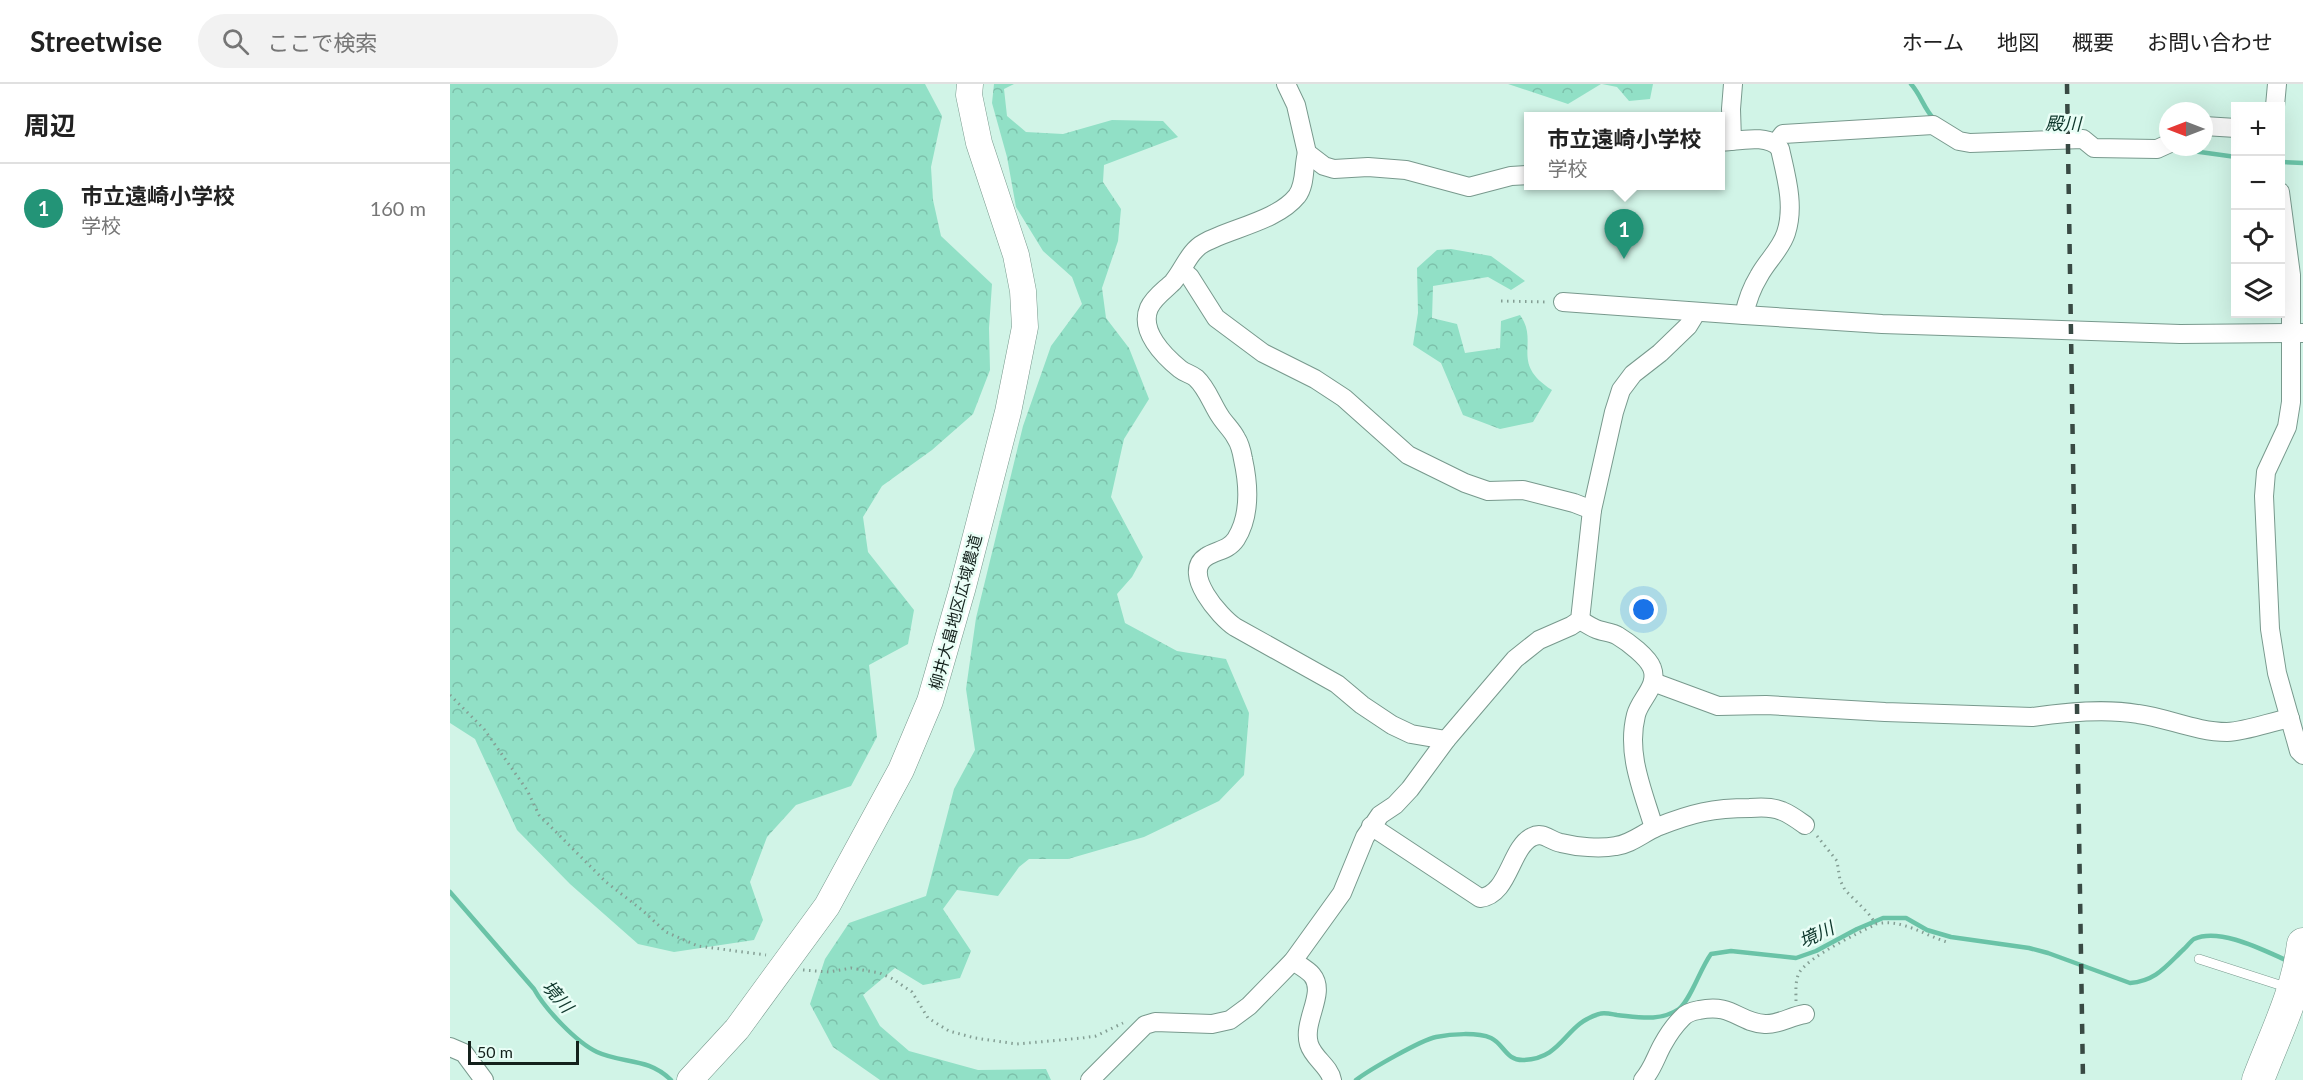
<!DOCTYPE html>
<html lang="ja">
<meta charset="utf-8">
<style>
:root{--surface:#fff;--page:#f2f2f2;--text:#222;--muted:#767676;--line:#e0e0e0;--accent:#239477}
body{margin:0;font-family:Lato,"Noto Sans JP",sans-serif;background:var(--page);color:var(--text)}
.controls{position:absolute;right:18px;top:18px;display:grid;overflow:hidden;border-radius:0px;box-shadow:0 6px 24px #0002}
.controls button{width:54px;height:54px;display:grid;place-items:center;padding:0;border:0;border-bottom:2px solid var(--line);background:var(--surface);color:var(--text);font:30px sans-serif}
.compass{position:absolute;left:1709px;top:18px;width:54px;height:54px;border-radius:50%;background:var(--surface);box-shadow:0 6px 24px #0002;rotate:270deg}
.scale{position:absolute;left:18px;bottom:15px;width:111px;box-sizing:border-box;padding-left:6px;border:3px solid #14211c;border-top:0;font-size:16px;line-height:21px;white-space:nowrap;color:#14211c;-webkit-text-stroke:4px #e9fef6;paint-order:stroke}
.you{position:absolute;left:1194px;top:526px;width:21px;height:21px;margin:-15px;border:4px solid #fff;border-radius:50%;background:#1a73e8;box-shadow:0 0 0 9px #1a73e833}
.badge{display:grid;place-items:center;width:39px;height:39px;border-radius:50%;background:var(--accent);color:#fff;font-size:20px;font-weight:700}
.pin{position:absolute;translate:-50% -50px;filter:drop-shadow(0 2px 3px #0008)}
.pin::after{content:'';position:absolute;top:32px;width:21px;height:18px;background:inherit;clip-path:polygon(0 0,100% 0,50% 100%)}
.popup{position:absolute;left:1074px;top:28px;width:201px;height:78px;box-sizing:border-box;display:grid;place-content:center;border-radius:0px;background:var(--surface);filter:drop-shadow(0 2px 4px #0005);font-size:20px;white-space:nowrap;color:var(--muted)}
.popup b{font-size:22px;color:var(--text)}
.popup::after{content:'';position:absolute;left:50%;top:100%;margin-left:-12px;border:12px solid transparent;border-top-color:var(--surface)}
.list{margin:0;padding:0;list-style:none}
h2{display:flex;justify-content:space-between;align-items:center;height:78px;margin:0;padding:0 24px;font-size:26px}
h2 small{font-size:20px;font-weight:400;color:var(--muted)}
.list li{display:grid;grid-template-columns:39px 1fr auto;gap:18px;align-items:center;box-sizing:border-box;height:90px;padding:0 24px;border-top:2px solid var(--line)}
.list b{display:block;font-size:22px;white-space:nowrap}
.list p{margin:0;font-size:20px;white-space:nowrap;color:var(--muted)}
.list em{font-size:20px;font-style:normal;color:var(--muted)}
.icon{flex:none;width:33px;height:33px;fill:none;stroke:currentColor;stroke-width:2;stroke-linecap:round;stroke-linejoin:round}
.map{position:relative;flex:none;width:1853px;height:996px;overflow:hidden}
header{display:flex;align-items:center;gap:36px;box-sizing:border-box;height:84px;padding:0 30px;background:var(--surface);border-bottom:2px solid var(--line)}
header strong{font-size:28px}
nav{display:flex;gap:33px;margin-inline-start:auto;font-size:21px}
.search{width:420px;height:54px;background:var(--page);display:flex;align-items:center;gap:15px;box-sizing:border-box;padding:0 21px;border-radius:33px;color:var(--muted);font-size:22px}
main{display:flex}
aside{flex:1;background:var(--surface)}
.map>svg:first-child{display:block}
.forest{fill:url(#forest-crowns)}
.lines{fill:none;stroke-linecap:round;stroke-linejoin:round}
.stream{stroke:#6ac3a7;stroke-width:4.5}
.lane-casing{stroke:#78998d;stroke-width:10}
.street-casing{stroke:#78998d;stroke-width:20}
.secondary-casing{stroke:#78998d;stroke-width:27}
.highway-casing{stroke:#78998d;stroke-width:33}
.path{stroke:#849e94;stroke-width:3;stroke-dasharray:1.5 4.5;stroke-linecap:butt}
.lane{stroke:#fff;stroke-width:9}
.street{stroke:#fff;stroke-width:18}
.secondary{stroke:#fff;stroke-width:26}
.highway{stroke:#fff;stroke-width:32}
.rail{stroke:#394a44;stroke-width:4.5;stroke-dasharray:10 10;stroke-linecap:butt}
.labels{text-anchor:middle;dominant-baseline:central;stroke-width:5;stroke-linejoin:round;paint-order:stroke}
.street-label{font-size:16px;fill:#14211c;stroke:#e9fef6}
.water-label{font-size:18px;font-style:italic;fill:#0d362b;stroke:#e9fef6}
</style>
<header>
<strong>Streetwise</strong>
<div class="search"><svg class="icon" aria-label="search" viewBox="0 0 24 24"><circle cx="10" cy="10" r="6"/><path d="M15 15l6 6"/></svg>ここで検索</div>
<nav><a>ホーム</a><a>地図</a><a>概要</a><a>お問い合わせ</a></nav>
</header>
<main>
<aside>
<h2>周辺<small></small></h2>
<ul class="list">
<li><span class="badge">1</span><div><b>市立遠崎小学校</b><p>学校</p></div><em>160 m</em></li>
</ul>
</aside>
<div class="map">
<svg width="1853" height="996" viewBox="0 0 1853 996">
<defs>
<pattern id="forest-crowns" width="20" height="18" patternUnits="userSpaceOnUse" patternTransform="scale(1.5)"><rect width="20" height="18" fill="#91e0c6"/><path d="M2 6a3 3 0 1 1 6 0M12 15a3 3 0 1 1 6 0" fill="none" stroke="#7cc0aa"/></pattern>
</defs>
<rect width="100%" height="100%" fill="#d1f4e7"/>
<!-- forest -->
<g class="forest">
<polygon points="0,0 475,0 492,32 481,83 483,116 491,152 542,200 539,244 540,286 523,330 482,366 432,402 413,433 418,468 464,526 458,560 419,581 427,653 401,702 346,721 317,753 300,798 313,836 304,856 224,868 188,860 120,800 67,746 25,655 0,639"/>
<polygon points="544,0 564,0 554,5 557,32 576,48 613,50 662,36 713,37 728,53 654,81 653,98 671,125 668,157 652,204 656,234 679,264 699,315 674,355 661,413 693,473 682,493 667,510 675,539 727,567 776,575 799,629 794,691 769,717 694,753 618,775 579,775 569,783 548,812 507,806 493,825 521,867 510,894 473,901 445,884 413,911 430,942 459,967 528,986 596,985 601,996 430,996 383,963 360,920 375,875 399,839 476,812 504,705 525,666 516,605 526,534 573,342 601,262 632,220 622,193 593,167 566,123 557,73 542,19"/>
<polygon points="1058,0 1151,0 1118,20"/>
<polygon points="1152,0 1203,0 1200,15 1179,17 1167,3"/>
<path d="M1001,165L1041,172L1075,197L1061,206L1038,193L983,202L982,234L1007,240L1015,269L1050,264L1051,237L1070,231C1090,259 1059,279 1102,306L1083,338L1050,345L1013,331L991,279L963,261L968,229L967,184L987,166Z"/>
</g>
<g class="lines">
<!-- stream -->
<g class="stream">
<path d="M1461,0C1471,11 1474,25 1484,35"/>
<polyline points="1721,64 1786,73"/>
<polyline points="1830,78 1853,79"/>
<path d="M0,808L84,905C95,925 126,958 147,968C173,980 198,973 221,996"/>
<path d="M906,996C919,986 971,956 986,953C1001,950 1027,948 1041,954C1054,960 1056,977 1074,976C1114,974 1114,940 1149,930C1154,928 1161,930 1167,931C1188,933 1210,938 1229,925C1241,915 1250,885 1261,870L1281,867L1346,874L1366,867L1407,845L1433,834H1456L1477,846L1501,853L1579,864L1598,869L1680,899C1706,897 1716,882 1734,865C1737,862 1741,857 1744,855C1770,843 1815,867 1838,877"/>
</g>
<!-- lane casing -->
<g class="lane-casing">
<polyline id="lane" points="1749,875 1839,904"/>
</g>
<!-- street casing -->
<g class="street-casing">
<g id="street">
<polyline points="836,0 846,21 857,69 874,82 884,85 918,83 956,86 1019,103 1061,92 1078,91"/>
<polyline points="1825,22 1827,0"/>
<polyline points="1754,42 1786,44"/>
<polyline points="1282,57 1281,25 1283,0"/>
<polyline points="1326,59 1333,50 1483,41 1509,57 1520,59 1633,55 1644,64 1707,65 1718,60"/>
<path d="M857,69C853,83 856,100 847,112C827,137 781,144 754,159C739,167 734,185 723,198C715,206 704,213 699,224C689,247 714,272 730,285C735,289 741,290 746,294C757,304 762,320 770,332C775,340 782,346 786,354C790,360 792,369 793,375C799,402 801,431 786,455C778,467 766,466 756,473C731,489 770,533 785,543L887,600L912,621L942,641L961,650L996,656"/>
<polyline points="1830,108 1841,191 1841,318 1837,343 1816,388 1814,412 1820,545 1827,589 1849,667 1853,671"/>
<polyline points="732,186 740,193 766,234 813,269 865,295 894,314 958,371 1015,399 1038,407 1073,406 1124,419 1142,426"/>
<path d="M1113,218L1294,231C1297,217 1301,205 1309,192C1317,177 1331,165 1336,149C1345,122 1336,92 1330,65C1319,49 1288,57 1270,58"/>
<polyline points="1294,231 1432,240 1730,250 1853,249"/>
<path d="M1130,536C1135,539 1141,543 1146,545C1153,548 1162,548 1168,552C1178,558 1198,573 1202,584C1209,602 1190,615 1186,631C1176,670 1193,707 1204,744"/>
<path d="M1203,598L1268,622L1316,621L1435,628L1582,633C1616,628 1654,624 1688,630C1718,634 1746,648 1777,648C1797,647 1820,638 1840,634"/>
<path d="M921,742L1030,814C1059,811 1060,764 1082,753C1093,747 1100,757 1111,759C1127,763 1150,765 1166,762C1181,760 1193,749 1207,743C1242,729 1263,724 1300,724C1310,723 1323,723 1332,727C1340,730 1348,736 1355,741"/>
<path d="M843,877C849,881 858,886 862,891C877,909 852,937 859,960C863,974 880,983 882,996"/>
<polyline points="0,963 14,969 34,996"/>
<polyline points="640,996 695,941 705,938 762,940 780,936 799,922 843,877 892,809 915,753 930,731 945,721 960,705 996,656 1065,575 1089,556 1121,542 1130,536 1142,426 1164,328 1171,306 1183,290 1210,269 1238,242 1246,229"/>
<path d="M1193,996C1203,985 1206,972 1213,960C1218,951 1225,941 1232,934C1236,929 1243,927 1249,926C1283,919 1287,938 1315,940C1328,941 1341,932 1355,930"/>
</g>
</g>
<!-- secondary casing -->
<g class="secondary-casing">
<polyline id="secondary" points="240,996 287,945 377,822 451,686 480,617 512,506 558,328 575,243 573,207 566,171 529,59 519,11 520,0"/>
</g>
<!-- highway casing -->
<g class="highway-casing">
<path id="highway" d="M1808,996C1825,951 1847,909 1853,860"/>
</g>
<!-- path -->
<g class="path">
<polyline points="1051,217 1099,218"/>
<polyline points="0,611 34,645 77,706 89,731 156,798 192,826 216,848 248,862 316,871"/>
<polyline points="1367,752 1387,777 1390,796 1395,806 1418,829 1426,840"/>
<polyline points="353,886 379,888 401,884 430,889 443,895 462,908 478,934 499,947 525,954 567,960 632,954 646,952 673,939"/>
<path d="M1346,917C1346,908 1345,897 1349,889C1359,872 1407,850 1426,840C1452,834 1475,852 1500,859"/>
</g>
<!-- lane -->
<use href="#lane" class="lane"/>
<!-- street -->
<use href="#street" class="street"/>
<!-- secondary -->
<use href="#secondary" class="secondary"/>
<!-- highway -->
<use href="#highway" class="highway"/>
<!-- rail -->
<polyline class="rail" points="1617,0 1633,996"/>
</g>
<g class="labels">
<!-- street labels -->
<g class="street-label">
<text transform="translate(505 528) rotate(-75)">柳井大畠地区広域農道</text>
</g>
<!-- water labels -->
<g class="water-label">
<text transform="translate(1613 39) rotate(1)">殿川</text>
<text transform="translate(1366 850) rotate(-25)">境川</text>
<text transform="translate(108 912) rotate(49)">境川</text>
</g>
</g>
</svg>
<div class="controls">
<button>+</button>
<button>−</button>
<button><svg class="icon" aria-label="locate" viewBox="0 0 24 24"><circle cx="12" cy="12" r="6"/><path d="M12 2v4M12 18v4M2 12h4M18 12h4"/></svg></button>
<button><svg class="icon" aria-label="layers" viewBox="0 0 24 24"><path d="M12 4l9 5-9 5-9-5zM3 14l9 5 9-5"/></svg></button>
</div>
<svg class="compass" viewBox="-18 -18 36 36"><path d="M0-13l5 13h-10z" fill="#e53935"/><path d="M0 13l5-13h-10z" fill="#767676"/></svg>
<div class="scale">50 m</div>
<div class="you"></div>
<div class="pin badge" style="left:1174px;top:175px">1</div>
<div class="popup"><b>市立遠崎小学校</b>学校</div>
</div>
</main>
